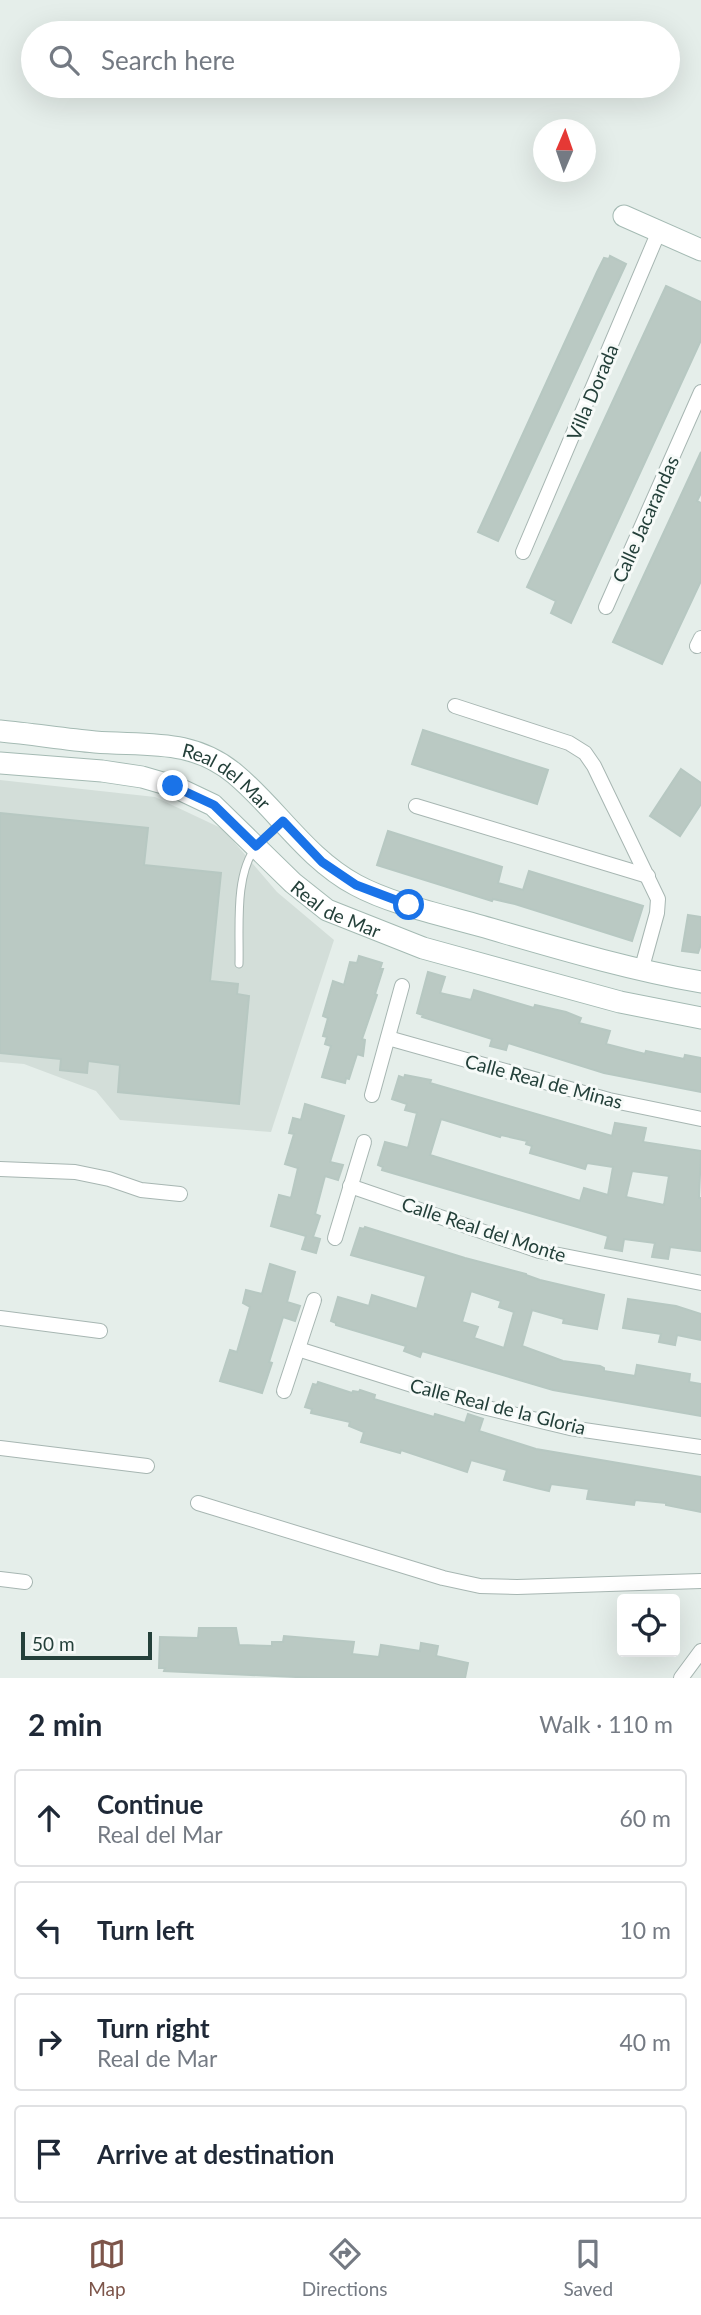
<!DOCTYPE html>
<meta charset="utf-8">
<style>
:root{--surface:#fff;--page:#f6f6f7;--text:#1f2937;--muted:#747a83;--line:#e0e1e3;--accent:#7d554a}
body{margin:0;font-family:Lato,sans-serif;background:var(--page);color:var(--text)}
.controls{position:absolute;right:21px;bottom:21px;display:grid;overflow:hidden;border-radius:7px;box-shadow:0 7px 28px #0002}
.controls button{width:63px;height:63px;display:grid;place-items:center;padding:0;border:0;border-bottom:2px solid var(--line);background:var(--surface);color:var(--text);font:35px sans-serif}
.compass{position:absolute;left:533px;top:119px;width:63px;height:63px;border-radius:50%;background:var(--surface);box-shadow:0 7px 28px #0002;rotate:2deg}
.scale{position:absolute;left:21px;bottom:18px;width:131px;box-sizing:border-box;padding-left:7px;border:4px solid #24403a;border-top:0;font-size:19px;line-height:24px;white-space:nowrap;color:#24403a;-webkit-text-stroke:5px #f6faf8;paint-order:stroke}
.stop{position:absolute;width:21px;height:21px;margin:-16px;border:5px solid #1a73e8;border-radius:50%;background:#fff}
.stop.end{background:#1a73e8;border-color:#fff;box-shadow:0 2px 7px #0008}
.list{margin:0;padding:0;list-style:none}
h2{display:flex;justify-content:space-between;align-items:center;height:91px;margin:0;padding:0 28px;font-size:30px}
h2 small{font-size:23px;font-weight:400;color:var(--muted)}
.list li{display:grid;grid-template-columns:46px 1fr auto;gap:21px;align-items:center;box-sizing:border-box;height:98px;margin:0 14px 14px;padding:0 14px;border:2px solid var(--line);border-radius:7px}
.list b{display:block;font-size:26px;white-space:nowrap}
.list p{margin:0;font-size:23px;white-space:nowrap;color:var(--muted)}
.list em{font-size:23px;font-style:normal;color:var(--muted)}
.icon{flex:none;width:38px;height:38px;fill:none;stroke:currentColor;stroke-width:2;stroke-linecap:round;stroke-linejoin:round}
.map{position:relative;flex:none;width:701px;height:1678px;overflow:hidden}
.search{position:absolute;background:var(--surface);box-shadow:0 7px 28px #0002;left:21px;right:21px;top:21px;height:77px;display:flex;align-items:center;gap:18px;box-sizing:border-box;padding:0 24px;border-radius:38px;color:var(--muted);font-size:26px}
.sheet{height:539px;background:var(--surface)}
nav{display:flex;justify-content:space-around;align-items:center;box-sizing:border-box;height:98px;border-top:2px solid var(--line);background:var(--surface);font-size:19px;color:var(--muted)}
nav a{display:grid;justify-items:center;gap:4px}
nav .on{color:var(--accent)}
.map>svg:first-child{display:block}
.built{fill:#d3ded9}
.building{fill:#bac9c3;stroke:#b7c8c2;stroke-width:2;fill-rule:evenodd}
.lines{fill:none;stroke-linecap:round;stroke-linejoin:round}
.lane-casing{stroke:#a7b6b2;stroke-width:9}
.street-casing{stroke:#a7b6b2;stroke-width:16}
.secondary-casing{stroke:#a4bab3;stroke-width:23}
.lane{stroke:#fff;stroke-width:7}
.street{stroke:#fff;stroke-width:14}
.secondary{stroke:#fff;stroke-width:21}
.route{stroke:#1a73e8;stroke-width:9}
.labels{text-anchor:middle;dominant-baseline:central;stroke-width:6;stroke-linejoin:round;paint-order:stroke}
.street-label{font-size:19px;fill:#24403a;stroke:#f6faf8}
</style>
<div class="map">
<svg width="701" height="1678" viewBox="0 0 701 1678">
<rect width="100%" height="100%" fill="#e5eeea"/>
<!-- built -->
<polygon class="built" points="0,780 155,797 223,829 277,892 334,940 271,1132 120,1120 96,1091 24,1064 0,1062"/>
<!-- building -->
<g class="building">
<polygon points="610,256 626,264 498,541 478,532 597,272 604,258 609,259"/>
<polygon points="666,286 701,302 701,340 571,623 551,613 556,601 527,587"/>
<polygon points="701,452 701,493 697,501 701,503 701,581 662,664 613,642"/>
<polygon points="423,730 548,770 537,804 412,764"/>
<polygon points="681,769 701,783 701,804 680,836 650,816"/>
<polygon points="0,813 148,828 144,865 221,873 210,981 238,984 237,994 249,996 239,1104 118,1092 120,1065 88,1061 87,1073 60,1070 61,1059 0,1053"/>
<polygon points="388,831 502,867 498,883 523,890 529,871 643,906 632,941 515,904 493,899 492,901 377,865"/>
<polygon points="688,915 701,917 701,944 698,953 682,951"/>
<polygon points="359,956 382,963 380,969 383,969 375,994 377,995 362,1039 365,1040 363,1056 357,1054 349,1079 346,1078 345,1083 322,1077 331,1046 325,1044 327,1037 323,1036 328,1018 323,1016 333,981 344,985 350,962 357,963"/>
<polygon points="428,972 445,977 440,993 471,1000 474,990 534,1008 535,1005 566,1012 581,1018 579,1023 610,1031 606,1044 645,1054 646,1051 684,1059 685,1055 701,1058 701,1092 604,1073 508,1043 506,1050 490,1046 492,1039 422,1017 423,1015 417,1013"/>
<path d="M405,1075L431,1080L430,1083L612,1136L615,1123L646,1128L643,1142L701,1151L699,1198H701V1251L670,1247L668,1259L652,1257L655,1243L624,1239L622,1251L605,1248L608,1236L382,1170L383,1167L378,1165L385,1142L408,1148L417,1113L405,1110L407,1104L392,1099L399,1076L404,1078ZM441,1119L500,1137L501,1135L527,1141L526,1144L532,1146L530,1153L585,1169L587,1163L613,1167L608,1195L584,1188L580,1201L430,1155ZM632,1171L669,1176L664,1205L626,1197Z"/>
<polygon points="305,1104 344,1116 330,1162 343,1165 338,1180 325,1176 315,1214 320,1216 313,1237 320,1239 316,1253 302,1249 306,1236 271,1226 279,1195 291,1198 298,1168 285,1164 294,1134 289,1133 293,1118 301,1120"/>
<path d="M365,1227L465,1258L526,1274V1275L540,1280L604,1295L597,1329L563,1323L564,1319L532,1310L522,1346L563,1361L600,1366L604,1368V1371L635,1376L637,1365L690,1374L689,1382L701,1384V1416L553,1390L422,1351L420,1357L404,1351L406,1346L336,1325V1323L331,1321L338,1297L369,1306L372,1295L417,1309L426,1276L351,1255L360,1228L364,1229ZM471,1291L501,1301L499,1307L514,1312L504,1348L474,1338L478,1327L462,1322Z"/>
<polygon points="270,1264 295,1272 287,1302 300,1306 295,1321 283,1317 269,1362 272,1363 262,1393 220,1381 230,1350 237,1352 250,1307 243,1303 246,1290 262,1294"/>
<polygon points="628,1299 676,1306 701,1314 701,1340 677,1335 675,1345 659,1342 661,1334 623,1328"/>
<polygon points="318,1382 352,1393 353,1391 359,1392 360,1390 375,1395 374,1399 434,1417 435,1414 465,1423 468,1414 483,1419 479,1431 536,1449 701,1477 701,1512 666,1505 666,1503 635,1500 634,1505 587,1499 589,1489 551,1484 549,1491 536,1488 504,1480 507,1470 471,1460 467,1472 401,1450 400,1453 361,1442 364,1432 349,1426 350,1422 311,1413 312,1409 305,1407 313,1384 317,1385"/>
<polygon points="199,1628 236,1628 239,1645 272,1646 272,1642 283,1642 284,1636 354,1642 352,1654 379,1657 381,1645 420,1651 421,1643 438,1646 436,1656 468,1663 465,1678 318,1678 164,1671 165,1668 159,1668 160,1637 198,1638"/>
</g>
<g class="lines">
<!-- lane casing -->
<g class="lane-casing">
<path id="lane" d="M239,964C240,929 234,875 256,847C262,839 272,832 280,824"/>
</g>
<!-- street casing -->
<g class="street-casing">
<g id="street">
<polyline points="523,552 659,231"/>
<polyline points="606,607 701,392"/>
<polyline points="697,646 701,638"/>
<polyline points="455,706 569,743 585,753 594,766 658,899 657,913 641,971"/>
<polyline points="416,806 648,876"/>
<polyline points="388,1038 609,1100 701,1119"/>
<polyline points="372,1095 402,986"/>
<polyline points="0,1169 75,1172 109,1179 141,1190 180,1194"/>
<polyline points="350,1186 539,1251 701,1283"/>
<polyline points="335,1238 364,1142"/>
<polyline points="0,1318 100,1331"/>
<polyline points="298,1349 479,1406 570,1428 701,1447"/>
<polyline points="284,1391 314,1300"/>
<polyline points="0,1448 147,1466"/>
<polyline points="198,1503 443,1578 480,1586 517,1587 701,1581"/>
<polyline points="0,1579 25,1582"/>
<polyline points="681,1678 701,1651"/>
</g>
</g>
<!-- secondary casing -->
<g class="secondary-casing">
<g id="secondary">
<polyline points="624,216 701,250"/>
<path id="s1" d="M0,731C32,734 63,739 95,742C146,746 192,738 235,774C277,809 306,858 356,885C391,904 442,915 481,926C554,947 626,969 701,982"/>
<path id="s2" d="M0,763L102,771L142,777L173,786L213,805L293,883L327,910L423,948L620,1002L701,1018"/>
</g>
</g>
<!-- lane -->
<use href="#lane" class="lane"/>
<!-- street -->
<use href="#street" class="street"/>
<!-- secondary -->
<use href="#secondary" class="secondary"/>
</g>
<g class="lines">
<!-- route -->
<polyline class="route" points="173,786 214,805 256,846 283,821 322,862 356,885 409,905"/>
</g>
<g class="labels">
<!-- street labels -->
<g class="street-label">
<text transform="translate(592 392) rotate(-67)">Villa Dorada</text>
<text transform="translate(645 519) rotate(-66)">Calle Jacarandas</text>
<text stroke="none"><textPath href="#s1" startOffset="236">Real del Mar</textPath></text>
<text stroke="none"><textPath href="#s2" startOffset="382">Real de Mar</textPath></text>
<text transform="translate(544 1081) rotate(15)">Calle Real de Minas</text>
<text transform="translate(484 1229) rotate(18)">Calle Real del Monte</text>
<text transform="translate(498 1406) rotate(14)">Calle Real de la Gloria</text>
</g>
</g>
</svg>
<div class="controls">
<button><svg class="icon" aria-label="locate" viewBox="0 0 24 24"><circle cx="12" cy="12" r="6"/><path d="M12 2v4M12 18v4M2 12h4M18 12h4"/></svg></button>
</div>
<svg class="compass" viewBox="-18 -18 36 36"><path d="M0-13l5 13h-10z" fill="#e53935"/><path d="M0 13l5-13h-10z" fill="#747a83"/></svg>
<div class="scale">50 m</div>
<div class="stop" style="left:409px;top:905px"></div>
<div class="stop end" style="left:173px;top:786px"></div>
<div class="search"><svg class="icon" aria-label="search" viewBox="0 0 24 24"><circle cx="10" cy="10" r="6"/><path d="M15 15l6 6"/></svg>Search here</div>
</div>
<section class="sheet">
<h2>2 min<small>Walk · 110 m</small></h2>
<ul class="list">
<li><svg class="icon" aria-label="ahead" viewBox="0 0 24 24"><path d="M12 20V5M6 11l6-6 6 6"/></svg><div><b>Continue</b><p>Real del Mar</p></div><em>60 m</em></li>
<li><svg class="icon" aria-label="left" viewBox="0 0 24 24"><path d="M17 20v-9H6M10 6l-5 5 5 5"/></svg><div><b>Turn left</b></div><em>10 m</em></li>
<li><svg class="icon" aria-label="right" viewBox="0 0 24 24"><path d="M7 20v-9h11M14 6l5 5-5 5"/></svg><div><b>Turn right</b><p>Real de Mar</p></div><em>40 m</em></li>
<li><svg class="icon" aria-label="arrive" viewBox="0 0 24 24"><path d="M6 21V4h12l-3 4 3 4H6"/></svg><div><b>Arrive at destination</b></div></li>
</ul>
</section>
<nav>
<a class="on"><svg class="icon" aria-label="map" viewBox="0 0 24 24"><path d="M3 6l6-2 6 2 6-2v14l-6 2-6-2-6 2zM9 4v14M15 6v14"/></svg>Map</a>
<a><svg class="icon" aria-label="directions" viewBox="0 0 24 24"><path d="M12 3l9 9-9 9-9-9zM9 14v-3h6M13 9l2 2-2 2"/></svg>Directions</a>
<a><svg class="icon" aria-label="saved" viewBox="0 0 24 24"><path d="M7 4h10v16l-5-4-5 4z"/></svg>Saved</a>
</nav>
